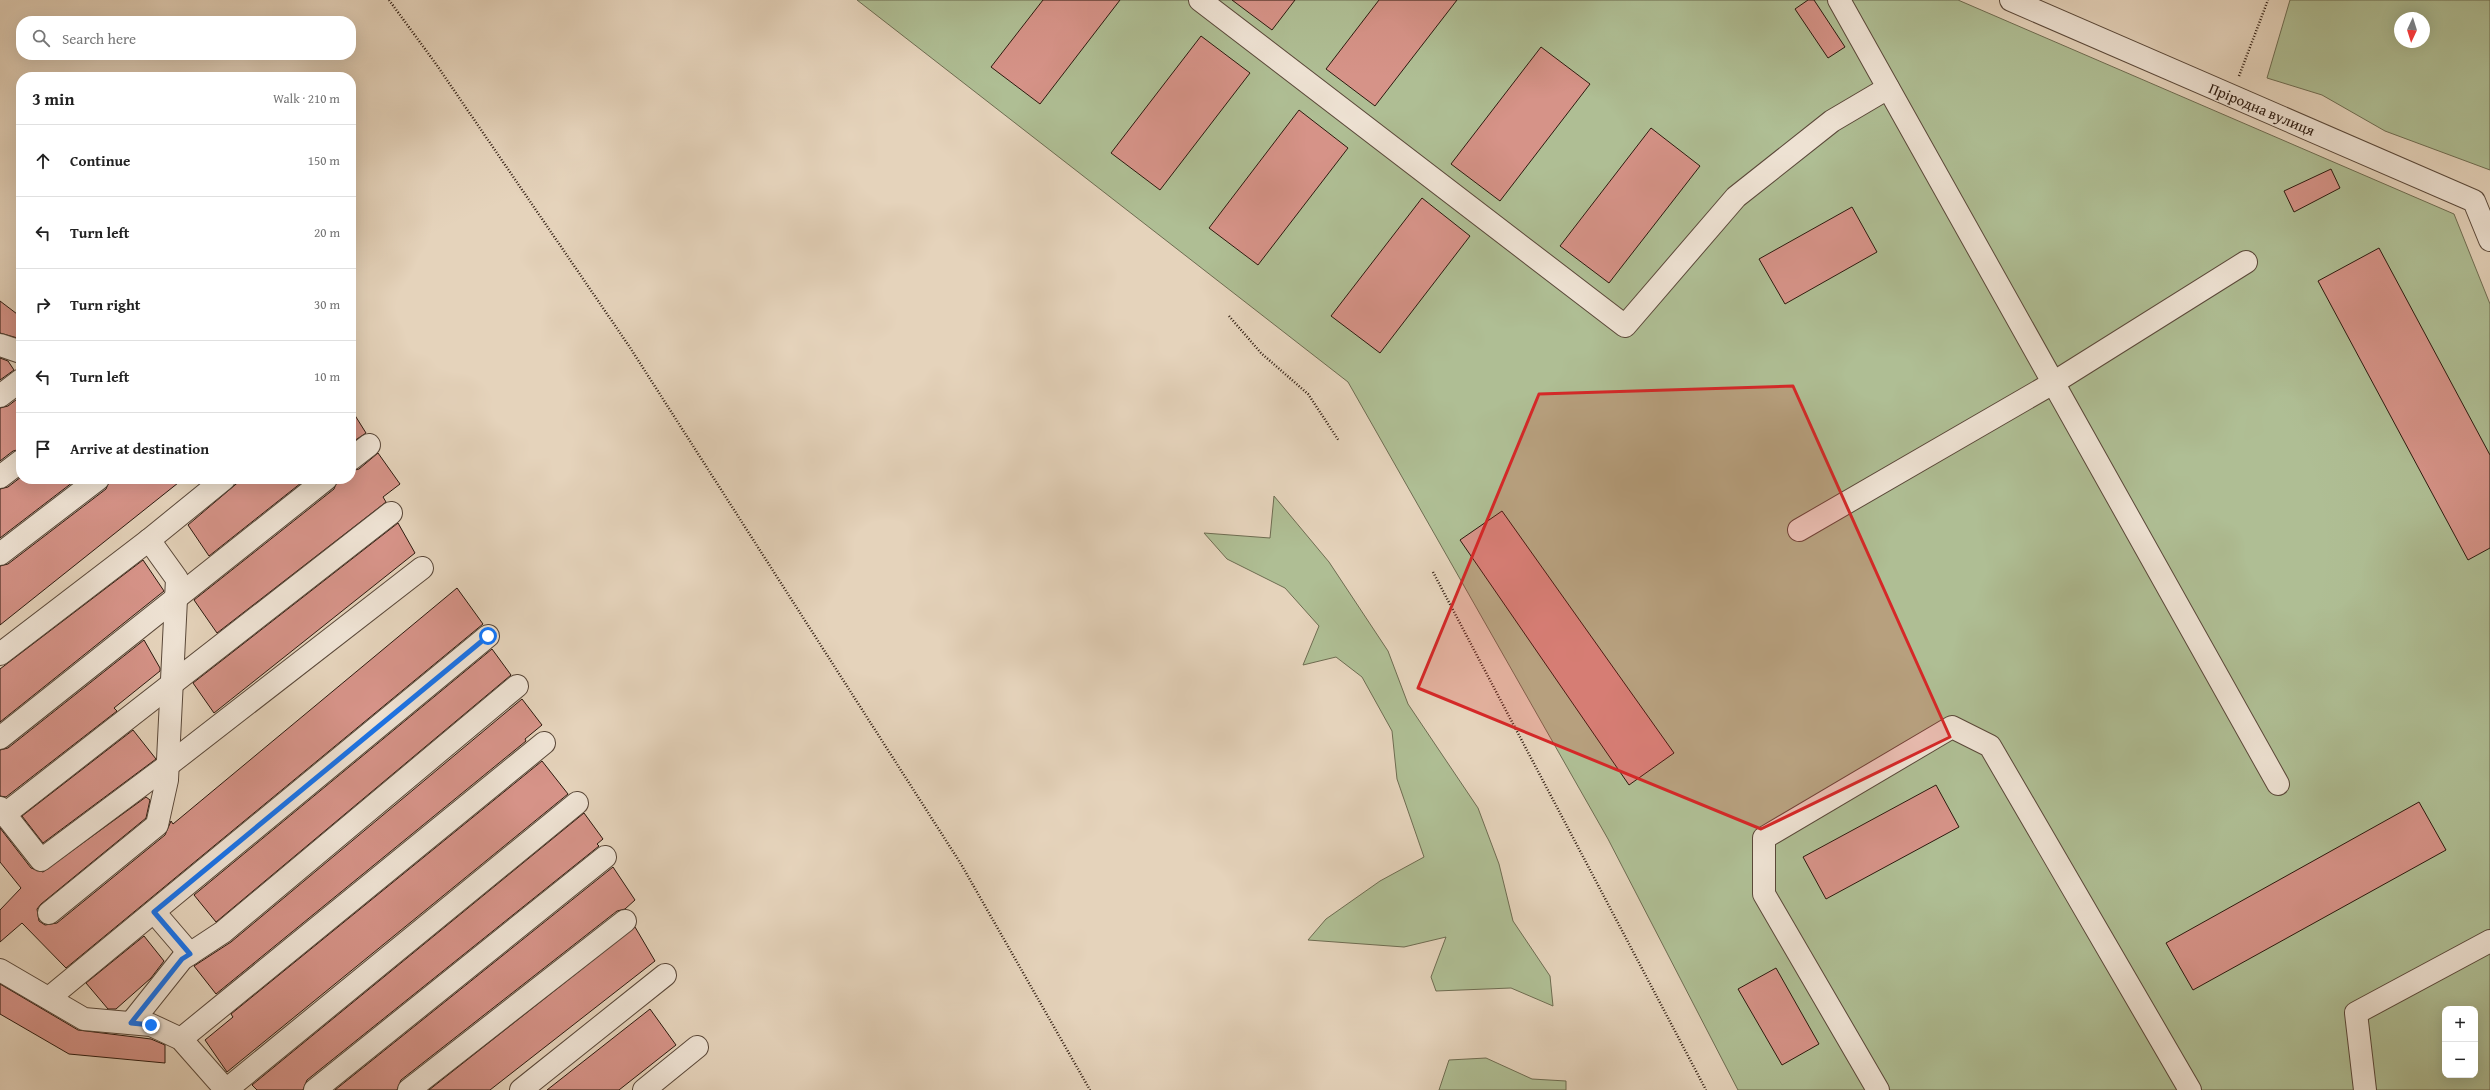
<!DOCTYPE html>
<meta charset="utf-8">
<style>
:root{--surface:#fff;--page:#f2f2f2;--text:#222;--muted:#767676;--line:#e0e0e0}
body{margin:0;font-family:"Gentium Book Plus",serif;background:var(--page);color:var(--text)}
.controls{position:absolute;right:12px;bottom:12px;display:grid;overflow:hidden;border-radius:8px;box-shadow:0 4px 16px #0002}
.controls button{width:36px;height:36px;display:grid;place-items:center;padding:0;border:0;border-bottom:1px solid var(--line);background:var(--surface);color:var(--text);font:20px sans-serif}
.compass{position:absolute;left:2394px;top:12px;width:36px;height:36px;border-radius:50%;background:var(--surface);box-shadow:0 4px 16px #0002;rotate:184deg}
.stop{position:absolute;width:12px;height:12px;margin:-9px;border:3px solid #1a73e8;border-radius:50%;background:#fff}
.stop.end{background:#1a73e8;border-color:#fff;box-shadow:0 1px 4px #0008}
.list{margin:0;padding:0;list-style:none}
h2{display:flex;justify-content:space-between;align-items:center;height:52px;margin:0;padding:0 16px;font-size:17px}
h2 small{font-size:13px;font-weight:400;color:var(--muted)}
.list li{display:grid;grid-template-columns:26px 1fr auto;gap:12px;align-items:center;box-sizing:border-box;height:72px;padding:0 16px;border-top:1px solid var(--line)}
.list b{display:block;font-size:15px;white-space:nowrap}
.list em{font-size:13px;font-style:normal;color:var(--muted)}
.icon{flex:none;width:22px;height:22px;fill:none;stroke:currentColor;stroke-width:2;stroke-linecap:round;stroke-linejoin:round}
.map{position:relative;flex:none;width:2490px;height:1090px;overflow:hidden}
.search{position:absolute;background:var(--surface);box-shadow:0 4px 16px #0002;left:16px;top:16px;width:340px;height:44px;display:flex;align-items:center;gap:10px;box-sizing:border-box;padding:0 14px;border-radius:16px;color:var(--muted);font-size:15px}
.panel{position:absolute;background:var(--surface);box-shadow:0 4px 16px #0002;left:16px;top:72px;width:340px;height:412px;border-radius:16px}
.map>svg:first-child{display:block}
.green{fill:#afbe94;stroke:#6e6c51;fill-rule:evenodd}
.building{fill:#d69388;stroke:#2c190e}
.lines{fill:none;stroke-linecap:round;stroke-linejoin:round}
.minor-casing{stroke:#5a4839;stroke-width:24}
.path{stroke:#2c190e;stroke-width:2.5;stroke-dasharray:1 2;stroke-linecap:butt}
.minor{stroke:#eee2d3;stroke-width:22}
.route{stroke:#1a73e8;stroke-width:5}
.marked{fill:#d62828;fill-opacity:0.2;stroke:#d62828;stroke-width:3;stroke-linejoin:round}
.labels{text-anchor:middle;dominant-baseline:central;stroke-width:3;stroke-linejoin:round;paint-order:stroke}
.street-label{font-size:15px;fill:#2c190e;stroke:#eee2d3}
</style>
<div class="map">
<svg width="2490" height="1090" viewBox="0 0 2490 1090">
<rect width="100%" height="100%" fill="#e5d3bb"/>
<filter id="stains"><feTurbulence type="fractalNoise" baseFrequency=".005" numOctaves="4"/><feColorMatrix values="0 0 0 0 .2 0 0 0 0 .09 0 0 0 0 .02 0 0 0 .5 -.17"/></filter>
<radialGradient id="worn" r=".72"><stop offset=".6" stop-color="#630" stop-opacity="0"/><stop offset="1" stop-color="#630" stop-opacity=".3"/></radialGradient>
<!-- green -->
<g class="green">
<path d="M857,0H1958L2454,214L2490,304V1090H1738L1608,839L1348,382ZM2445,1009H2475V1075H2445Z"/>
<path d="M2290,0H2490V170L2385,131L2322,95L2267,78ZM2400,18H2424V42H2400Z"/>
<polygon points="1274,496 1329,562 1388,651 1408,704 1478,808 1499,864 1513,921 1550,976 1553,1006 1511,988 1436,991 1431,977 1446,937 1404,947 1308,940 1326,919 1380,881 1424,857 1397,779 1392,731 1362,677 1336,657 1303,665 1319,626 1285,588 1227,559 1204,533 1270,538"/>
<polygon points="1486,1058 1532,1079 1566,1081 1566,1090 1439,1090 1449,1060"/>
</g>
<!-- building -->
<g class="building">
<polygon points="1043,0 1120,0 1040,104 991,67"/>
<polygon points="1232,0 1295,0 1272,30"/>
<polygon points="1379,0 1457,0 1375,106 1326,69"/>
<polygon points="1808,0 1814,0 1845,47 1828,58 1795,9"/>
<polygon points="1201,36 1250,73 1160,190 1111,153"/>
<polygon points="1541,47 1590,84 1500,201 1451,164"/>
<polygon points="1299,110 1348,148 1258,265 1209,228"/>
<polygon points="1651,128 1700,166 1609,283 1560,246"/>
<polygon points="2331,169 2340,188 2294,212 2284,191"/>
<polygon points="1422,198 1470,236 1380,353 1331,316"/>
<polygon points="1852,207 1877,252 1785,304 1759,259"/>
<polygon points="2379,248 2490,455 2490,548 2468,560 2318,281"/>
<polygon points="0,301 21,317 21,339 0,333"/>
<polygon points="0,358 8,361 14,370 0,380"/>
<polygon points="21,396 21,449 13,451 0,461 0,408 8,406"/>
<polygon points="351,409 366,433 351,443"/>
<polygon points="378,453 400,484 383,497 386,502 217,633 194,600 334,489 338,479 351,479 351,471 359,469"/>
<polygon points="21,477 21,479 77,479 0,538 0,489 8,487"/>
<polygon points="110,479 183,479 0,625 0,566 8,564 106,489"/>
<polygon points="242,479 306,479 209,556 188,525"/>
<polygon points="1502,511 1674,753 1629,785 1460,540"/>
<polygon points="398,523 415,553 214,713 193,683"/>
<polygon points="143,560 164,591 0,722 0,669"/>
<polygon points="457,588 483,624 66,968 22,923 0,942 0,910 21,888 0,862 0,828 31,868 43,872 146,797 150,800 146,818 41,904 37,909 39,921 45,925 57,923 165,835 171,821 173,824"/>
<polygon points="144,640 160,668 160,671 114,708 117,711 6,797 0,796 0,750 8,748"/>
<polygon points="492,649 511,675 216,922 194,895"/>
<polygon points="522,699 542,725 525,739 526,741 216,994 194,966 231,942"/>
<polygon points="133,730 156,759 43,843 22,816"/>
<polygon points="542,761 568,794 227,1072 205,1040 233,1017 231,1014"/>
<polygon points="1936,785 1959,827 1826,899 1803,857"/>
<polygon points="2419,802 2446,850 2193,990 2166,943"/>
<polygon points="584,813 603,839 597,844 599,846 307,1080 303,1090 257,1090 252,1085"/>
<polygon points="613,867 635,900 625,909 617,911 401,1080 397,1090 335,1090"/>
<polygon points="635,927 655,961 490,1090 429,1090"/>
<polygon points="144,936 164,961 151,978 116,1009 108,1009 86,983"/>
<polygon points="1776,968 1819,1044 1782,1065 1738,989"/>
<polygon points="0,984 78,1030 151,1039 165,1045 165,1063 69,1054 0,1014"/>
<polygon points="650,1009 676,1045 619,1090 547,1090"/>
</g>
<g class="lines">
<!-- minor casing -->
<g class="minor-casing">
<g id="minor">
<polyline points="1200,0 1625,326 1736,197 1832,121 1888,88"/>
<polyline points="1839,0 2278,784"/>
<polyline points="2011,0 2474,201 2490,240"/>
<polyline points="0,345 21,352"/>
<polyline points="0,396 21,380"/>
<polyline points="351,459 369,445"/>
<polyline points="0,477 21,461"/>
<polyline points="1799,530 2053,383 2246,262"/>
<polyline points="0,554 98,479"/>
<polyline points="0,654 149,540 224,479"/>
<polyline points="0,738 326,479"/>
<polyline points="0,808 41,860 167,766 422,568"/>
<polyline points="5,814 391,513"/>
<polyline points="154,912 190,954"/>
<polyline points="49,913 157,825 167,780 177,579 149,540"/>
<polyline points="0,970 84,1019 151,1025 181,1039 226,1090"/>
<polyline points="49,998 488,636"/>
<polyline points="131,1023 182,959 223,932 517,686"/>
<polyline points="181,1039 544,743"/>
<polyline points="226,1090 577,803"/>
<polyline points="315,1090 605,857"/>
<polyline points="409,1090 625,921"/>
<polyline points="521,1090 665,975"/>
<polyline points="644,1090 697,1047"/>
<polyline points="1878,1090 1764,894 1764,838 1952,727 1990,746 2190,1090"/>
<polyline points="2365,1090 2356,1013 2490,941"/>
</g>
</g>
<!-- path -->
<g class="path">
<polyline points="389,0 436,64 629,346 961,864 1090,1090"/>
<polyline points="2239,76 2268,0"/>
<polyline points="1229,316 1261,353 1308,394 1339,441"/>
<polyline points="1433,572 1706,1090"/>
</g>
<!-- minor -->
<use href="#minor" class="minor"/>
</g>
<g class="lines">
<!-- route -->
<polyline class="route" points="151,1025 131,1023 182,959 190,954 154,912 488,636"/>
</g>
<!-- marked area -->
<path class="marked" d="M1793,386L1950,737L1761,829L1418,688L1539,394Z"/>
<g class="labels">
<!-- street labels -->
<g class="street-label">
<text transform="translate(2262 109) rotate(23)">Пріродна вулиця</text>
</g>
</g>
<rect width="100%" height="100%" filter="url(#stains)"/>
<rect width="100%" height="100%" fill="url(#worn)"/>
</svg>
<div class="controls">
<button>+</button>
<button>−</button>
</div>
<svg class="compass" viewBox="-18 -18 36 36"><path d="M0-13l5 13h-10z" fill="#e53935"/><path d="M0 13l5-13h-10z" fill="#767676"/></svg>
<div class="stop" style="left:488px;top:636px"></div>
<div class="stop end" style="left:151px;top:1025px"></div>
<div class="search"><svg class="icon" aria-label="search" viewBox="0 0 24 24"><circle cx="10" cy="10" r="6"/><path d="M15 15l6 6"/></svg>Search here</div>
<section class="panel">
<h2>3 min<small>Walk · 210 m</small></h2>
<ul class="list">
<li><svg class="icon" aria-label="ahead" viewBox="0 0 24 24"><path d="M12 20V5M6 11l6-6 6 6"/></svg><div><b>Continue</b></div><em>150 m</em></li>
<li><svg class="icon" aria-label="left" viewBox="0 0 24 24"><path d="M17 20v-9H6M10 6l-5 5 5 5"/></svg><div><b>Turn left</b></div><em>20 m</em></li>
<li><svg class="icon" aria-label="right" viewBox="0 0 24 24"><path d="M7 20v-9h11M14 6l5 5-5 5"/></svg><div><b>Turn right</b></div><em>30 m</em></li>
<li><svg class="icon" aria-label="left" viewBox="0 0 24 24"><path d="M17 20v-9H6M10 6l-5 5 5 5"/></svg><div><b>Turn left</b></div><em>10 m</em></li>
<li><svg class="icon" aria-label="arrive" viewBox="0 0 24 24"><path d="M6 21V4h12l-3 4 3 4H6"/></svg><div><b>Arrive at destination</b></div></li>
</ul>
</section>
</div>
